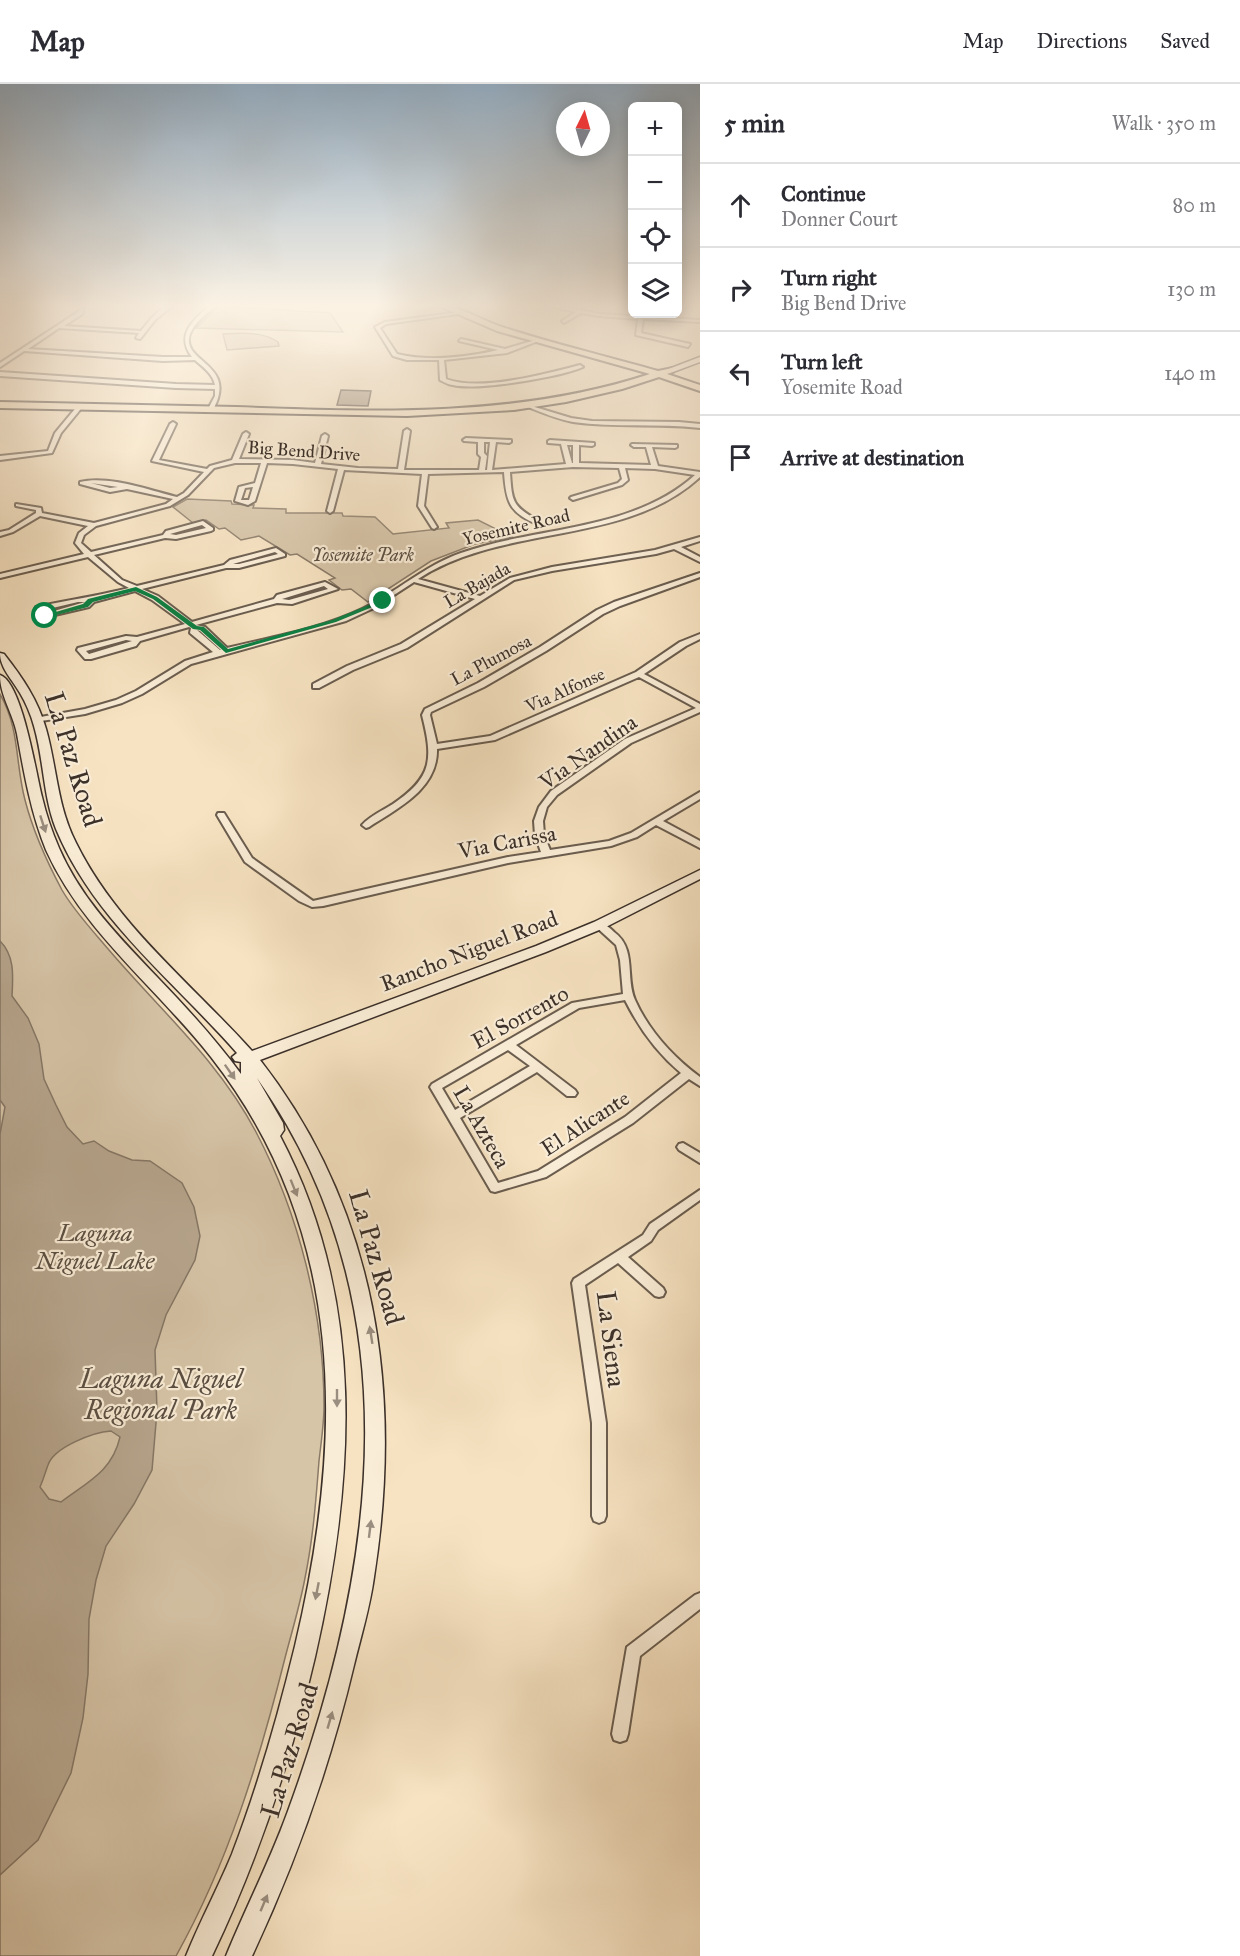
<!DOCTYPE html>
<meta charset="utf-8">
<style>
:root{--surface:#fff;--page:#f2f2f3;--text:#2b2b33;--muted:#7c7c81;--line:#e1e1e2}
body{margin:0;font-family:"IM FELL Great Primer",serif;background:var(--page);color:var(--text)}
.controls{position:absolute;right:18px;top:18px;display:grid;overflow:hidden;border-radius:9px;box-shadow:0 3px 15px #0003}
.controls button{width:54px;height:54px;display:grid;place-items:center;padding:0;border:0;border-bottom:2px solid var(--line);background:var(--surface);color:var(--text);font:30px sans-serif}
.compass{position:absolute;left:556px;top:18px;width:54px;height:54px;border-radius:50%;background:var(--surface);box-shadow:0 3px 15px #0003;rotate:5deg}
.stop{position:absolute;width:18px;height:18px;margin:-14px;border:4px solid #0b8043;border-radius:50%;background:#fff}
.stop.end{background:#0b8043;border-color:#fff;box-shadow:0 2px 6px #0008}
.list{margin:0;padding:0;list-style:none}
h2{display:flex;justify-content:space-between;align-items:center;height:78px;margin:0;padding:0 24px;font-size:26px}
h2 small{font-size:20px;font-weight:400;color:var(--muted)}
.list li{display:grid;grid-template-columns:39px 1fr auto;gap:18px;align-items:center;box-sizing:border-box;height:84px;padding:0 24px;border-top:2px solid var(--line)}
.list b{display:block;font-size:22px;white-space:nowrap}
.list p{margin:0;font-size:20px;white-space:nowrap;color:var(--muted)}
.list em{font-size:20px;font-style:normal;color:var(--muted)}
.icon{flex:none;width:33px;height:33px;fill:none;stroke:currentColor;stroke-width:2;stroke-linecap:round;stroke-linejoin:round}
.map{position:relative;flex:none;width:700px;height:1872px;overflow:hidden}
header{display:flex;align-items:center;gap:36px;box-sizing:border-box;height:84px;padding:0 30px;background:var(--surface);border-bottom:2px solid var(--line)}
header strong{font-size:28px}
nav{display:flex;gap:33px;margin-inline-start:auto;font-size:21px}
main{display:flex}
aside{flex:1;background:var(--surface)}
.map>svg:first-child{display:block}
.green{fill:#d7c5a8;stroke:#897a68;stroke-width:1.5}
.water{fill:#b7a68e;stroke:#857766;stroke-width:1.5;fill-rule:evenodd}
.building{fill:#9d8d79;stroke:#3b3029;stroke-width:1.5}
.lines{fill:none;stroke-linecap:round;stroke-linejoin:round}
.street-casing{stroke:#6a5d4f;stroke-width:4}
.secondary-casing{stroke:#3b3029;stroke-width:3}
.primary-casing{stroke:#3b3029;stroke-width:4}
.street{fill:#faedd7;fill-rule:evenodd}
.secondary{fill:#faedd7;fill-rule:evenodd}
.primary{fill:#f7e3c2;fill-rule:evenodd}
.oneway{fill:#9a8e80}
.route{fill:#0b8043}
.labels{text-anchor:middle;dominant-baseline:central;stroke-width:4.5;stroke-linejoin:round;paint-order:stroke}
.far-street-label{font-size:18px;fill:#3b3029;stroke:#faedd7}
.far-park-label{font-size:18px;font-style:italic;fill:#5a4e42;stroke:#faedd7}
.street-label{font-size:22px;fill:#3b3029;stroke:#faedd7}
.water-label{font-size:24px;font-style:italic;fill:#5a4e42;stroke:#faedd7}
.near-street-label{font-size:27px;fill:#3b3029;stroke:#faedd7}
.near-park-label{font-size:27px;font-style:italic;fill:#5a4e42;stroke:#faedd7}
</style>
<header>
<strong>Map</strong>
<nav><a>Map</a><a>Directions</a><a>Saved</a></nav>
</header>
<main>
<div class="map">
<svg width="700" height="1872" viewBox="0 0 700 1872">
<rect width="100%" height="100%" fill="#f7e3c2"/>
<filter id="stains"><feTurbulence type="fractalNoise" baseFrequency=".00333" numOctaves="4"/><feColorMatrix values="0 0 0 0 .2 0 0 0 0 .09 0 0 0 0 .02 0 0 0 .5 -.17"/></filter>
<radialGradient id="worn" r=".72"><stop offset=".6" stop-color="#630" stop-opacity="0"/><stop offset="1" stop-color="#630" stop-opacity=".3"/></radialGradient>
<!-- green -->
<g class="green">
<polygon points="219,222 330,229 343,248 196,244"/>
<path d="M223,250C241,249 262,247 278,258L279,262L227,266Z"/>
<polygon points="187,415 231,417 232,420 254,421 253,424 286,425 286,429 342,429 343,432 375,433 393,450 449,444 446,439 478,436 512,453 475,460 431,477 368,518 351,505 342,506 329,496 335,494 297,470 290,471 259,452 241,456 225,444 219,445 206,436 193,439 173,423"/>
<path d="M0,610C20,645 15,678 25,716C33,747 47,778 62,806C74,827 93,847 109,866C160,926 219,977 256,1048C299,1130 324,1229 324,1322C324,1340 321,1359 319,1377C316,1416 313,1455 305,1494C300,1521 292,1547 285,1574C259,1678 228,1779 176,1872H0Z"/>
</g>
<!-- water -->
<path class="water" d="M0,857C15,872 13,892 12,912L28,934L39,960L44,995L56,1021L67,1043L83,1060L94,1057L109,1067L132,1076L150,1077L182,1099L194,1123L200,1152L195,1176L166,1231L155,1266L157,1327L152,1386L134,1420L106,1462L96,1496L89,1535L88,1590L83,1634L71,1689L38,1756L0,1791V1050L5,1023L0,1016ZM111,1347L120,1353C112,1388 87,1398 61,1418L49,1415L40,1403C44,1394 45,1389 48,1381C54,1363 94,1348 111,1347Z"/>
<!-- building -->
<polygon class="building" points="341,306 371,307 368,322 337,321"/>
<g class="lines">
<!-- street casing -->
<g class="street-casing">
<g id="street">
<path d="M82,219H86L82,230L64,242L141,247C149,237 163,219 176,219L155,236L140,255L136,254L139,249L59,244L28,265L163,273H192C174,249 196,234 213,219H218C209,229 195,237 190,250C180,279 239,279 213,326L208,325L215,312V305L176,304L0,292V288L176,300L215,301C213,290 203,283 195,276L163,277L24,267L0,283V279L78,228Z"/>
<polygon points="538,219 547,219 599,230 700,236 700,238 643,235 641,249 690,260 688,263 636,251 638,235 599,232 581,229 564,239 562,237 576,228"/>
<path d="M460,228L458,230L386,240L380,244L397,270C428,278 467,273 498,266L459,257L461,255L505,265L539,255L541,256L507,269L444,276L446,295C480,308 545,290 580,281L583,283C560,293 477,307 453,301C449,301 444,298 440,296L439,276H407L393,272L375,243L385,238Z"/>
<polygon points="79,320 84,321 61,349 52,369 0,376 0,372 48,367 55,349"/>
<path d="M528,321L571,334L592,337L679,338L700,340V344C658,339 615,344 573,338C557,335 543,329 528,323Z"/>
<path d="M173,338L176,340L159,376L207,385L210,382L232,376L243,350L246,348L249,350L239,375L293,376L315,379L322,352L325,350L328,352L321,380L358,384L398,385L404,347L407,345L410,347L404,386H479L481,373L478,370V358L464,357L463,356L466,354L511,356V358L509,359L496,358L492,386L566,380L561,360L548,359V357L550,356L594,359V361L592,362L579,361V379L651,381L646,363H634L631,361L632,360L677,361V363L675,364L652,363L658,382L700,388V393C624,463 503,439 418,495L480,512L510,494L552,483L655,466L700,453V457L681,463L700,473V478L674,465L656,470L552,487L514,496L407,564L353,586L319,604H313V600L347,582L401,560L475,515L414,498L374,524L346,537L191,580L142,610L122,619L85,630L35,638V634L85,625L116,616L136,607L185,577L213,568L190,549L191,544L189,543L140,557L136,562L91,575H85L77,566L78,564L126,552L137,553L185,540L152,516L135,507L94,518L89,523L42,534L35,525L36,523C68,516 98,512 129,504L118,498L88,473L0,494V490L84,470L75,459L79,449L88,442L40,432L13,448L0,452V448L9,446L36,429V426L16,422V420L41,424L42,429L94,439L166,420L173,415L127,405L110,408L80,400V398C108,391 149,406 177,413L184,409L204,388L152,377L170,340ZM484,358H490L487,386H485L487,372L484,369ZM567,361H573V379H572ZM235,379H261L255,399L239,403L235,417L248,421L255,417L267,379L293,380L338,385L327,427L330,429L333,427L344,386L422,390L418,422L432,444L434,445L437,443L424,422L428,390L504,388C506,417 509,429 537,440L539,439V437C512,422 512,418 510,388L573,383L619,384L622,395L618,399L571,413L570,414L573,416L622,401L628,396L625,384L655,385L695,391C632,448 537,442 461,469C424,482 397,508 362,525C320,545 272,553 227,564L205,543L196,541L277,519L292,520L338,505L325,498L277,511L274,515L192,538L158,512L142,505L226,484H239L285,472V470L276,464L230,476L224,481L137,502L122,496L94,471L165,454L176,455L211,447L213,446V444L203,437L166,447L163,451L91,468L81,459L84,451L96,442L170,422L188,411L214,384ZM91,399L118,403L110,404ZM253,403L249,416H241L245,404ZM202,441L206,444L176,451L170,450ZM275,468L278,470L239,480H233ZM324,502L328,505L289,516L282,515ZM78,518H85L47,529L44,526ZM197,546L200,547L221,566H220ZM126,556L132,557L89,570L86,567Z"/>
<path d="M700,489V493L620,522L603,530L546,567L484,603L431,628L430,631L437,660L490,652L636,588L680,558L700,550V555L686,562L644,590L700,620V628L631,659L557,711L547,723L543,737L544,751L550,766L609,757L631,749L700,708V715L663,737L700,757V764L656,741L637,753L611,762L508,779L323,822L312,823L299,817L245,778L217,731L218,729H224L252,774L313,817L508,773L541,768L535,751L534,737L539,723L551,707L625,655L696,624L639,593L495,656L437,665C438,705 398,724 369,743L366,744L362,741C370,732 382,727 393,720C433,693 433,675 422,631L425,625L478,599L540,563L597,526L614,518Z"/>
<path d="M599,838C605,840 610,844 614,848C637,865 625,893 635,916C649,947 673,973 700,993V1002L689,995L633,1039L546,1093L495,1108L491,1107L430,1003L432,1000L572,919L623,910L620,876L616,861L594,841ZM625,916C639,944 657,969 681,989L625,1033L538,1087L498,1099L460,1034L537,988L567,1012H575L577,1009L575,1006L516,961L579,924ZM508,966L530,982L455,1026L442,1004Z"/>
<polygon points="683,1059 700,1069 700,1079 679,1066 677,1063 679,1060"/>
<polygon points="700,1106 700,1116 658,1146 651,1157 628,1173 663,1204 665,1208 663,1212 659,1213 655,1212 618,1179 585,1201 606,1339 606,1432 604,1437 599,1439 594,1437 592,1432 592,1339 572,1199 574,1195 643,1151 650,1140"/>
<polygon points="700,1509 700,1525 640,1572 628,1650 626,1656 620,1658 614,1656 612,1650 627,1563 695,1511"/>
</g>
</g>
<!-- secondary casing -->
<g class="secondary-casing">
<g id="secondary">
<polygon points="700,273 700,278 673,288 666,286"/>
<path d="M0,569L4,570C22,593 38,616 46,645C57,684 57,722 76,759C117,842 192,900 252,967L536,862L594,838L700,786V795L604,844L546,868L260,976C377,1126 403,1308 374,1493C370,1523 361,1552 354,1581C330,1682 296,1778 252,1872H226C246,1823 270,1777 288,1727C377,1484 415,1219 257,994L283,1039L284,1046L280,1052C367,1217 355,1397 315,1573C291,1676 258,1776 212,1872H186C200,1837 218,1804 232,1770C258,1702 278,1632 295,1562C344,1356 348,1148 211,973C157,904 83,848 46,766C31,729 24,689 17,650C13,629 0,612 0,591C22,598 36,690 42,713C46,730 52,748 59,764C81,815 120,854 158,894C187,924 216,956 241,990V978L235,977L232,973L237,969C174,897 93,835 56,745C43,712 44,676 34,642C31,631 26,619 20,609C12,595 0,584 0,569Z"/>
</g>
</g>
<!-- primary casing -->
<g class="primary-casing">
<path id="primary" d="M432,219C453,219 481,236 502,243C553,260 606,272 658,287L673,284V288L667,290L700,301V307L659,293L622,305L566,318L514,326L407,332L0,324V318C79,320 157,321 236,323C375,328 516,334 650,290L497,247Z"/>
</g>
<!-- street -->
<use href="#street" class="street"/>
<!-- secondary -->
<use href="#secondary" class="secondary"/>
<!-- primary -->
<use href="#primary" class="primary"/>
</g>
<!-- one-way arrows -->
<defs><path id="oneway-solid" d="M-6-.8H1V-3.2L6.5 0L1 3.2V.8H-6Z" transform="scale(1.5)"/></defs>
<g class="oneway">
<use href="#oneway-solid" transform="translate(43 740) rotate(72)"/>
<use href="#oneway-solid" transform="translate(230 988) rotate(55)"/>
<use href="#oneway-solid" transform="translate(294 1104) rotate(68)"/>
<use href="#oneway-solid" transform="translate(371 1251) rotate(-99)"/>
<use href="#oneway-solid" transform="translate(337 1314) rotate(90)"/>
<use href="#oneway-solid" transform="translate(370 1445) rotate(-83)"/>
<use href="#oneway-solid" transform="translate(317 1507) rotate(101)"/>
<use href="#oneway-solid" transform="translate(330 1636) rotate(-74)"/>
<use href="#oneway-solid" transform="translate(264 1819) rotate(-67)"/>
</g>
<!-- sky -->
<linearGradient id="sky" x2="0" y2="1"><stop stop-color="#94aec4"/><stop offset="0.46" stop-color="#fbf2e4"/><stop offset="1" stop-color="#fbf2e4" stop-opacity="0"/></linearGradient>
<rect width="700" height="481" fill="url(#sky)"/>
<!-- route -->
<polygon class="route" points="136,503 157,513 197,542 204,543 228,565 332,536 381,516 387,517 336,538 226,569 200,546 193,545 153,515 135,507 93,518 88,523 45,534 42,532 83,520 88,515"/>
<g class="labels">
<!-- far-street labels -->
<g class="far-street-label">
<text transform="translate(304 367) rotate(4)">Big Bend Drive</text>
<text transform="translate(516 443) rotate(-13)">Yosemite Road</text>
<text transform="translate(477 501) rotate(-30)">La Bajada</text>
<text transform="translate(491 576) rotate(-28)">La Plumosa</text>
<text transform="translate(565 606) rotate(-24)">Via Alfonse</text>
</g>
<!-- far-park labels -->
<g class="far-park-label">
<text x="363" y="471">Yosemite Park</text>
</g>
<!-- street labels -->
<g class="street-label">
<text transform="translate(588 668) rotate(-35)">Via Nandina</text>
<text transform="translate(507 758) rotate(-11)">Via Carissa</text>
<text transform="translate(469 867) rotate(-21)">Rancho Niguel Road</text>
<text transform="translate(520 933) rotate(-29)">El Sorrento</text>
<text transform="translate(585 1039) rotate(-33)">El Alicante</text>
<text transform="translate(482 1043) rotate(60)">La Azteca</text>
</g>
<!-- water labels -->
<g class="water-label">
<text x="95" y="1149">Laguna<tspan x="95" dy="28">Niguel Lake</tspan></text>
</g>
<!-- near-street labels -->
<g class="near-street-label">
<text transform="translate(74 675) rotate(73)">La Paz Road</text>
<text transform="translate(377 1173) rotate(74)">La Paz Road</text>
<text transform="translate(612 1255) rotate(83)">La Siena</text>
<text transform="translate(289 1666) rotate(-73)">La Paz Road</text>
</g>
<!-- near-park labels -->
<g class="near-park-label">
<text x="161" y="1294">Laguna Niguel<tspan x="161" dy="31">Regional Park</tspan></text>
</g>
</g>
<rect width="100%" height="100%" filter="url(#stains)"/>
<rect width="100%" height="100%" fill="url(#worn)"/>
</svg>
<div class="controls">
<button>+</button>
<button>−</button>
<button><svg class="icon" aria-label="locate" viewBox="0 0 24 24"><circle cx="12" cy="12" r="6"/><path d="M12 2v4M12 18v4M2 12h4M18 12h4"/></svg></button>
<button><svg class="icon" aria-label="layers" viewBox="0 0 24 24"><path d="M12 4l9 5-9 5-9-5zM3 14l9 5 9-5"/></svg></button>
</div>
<svg class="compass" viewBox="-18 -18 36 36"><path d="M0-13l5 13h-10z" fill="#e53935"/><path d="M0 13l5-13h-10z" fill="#7c7c81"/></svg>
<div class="stop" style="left:45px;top:532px"></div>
<div class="stop end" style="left:383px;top:517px"></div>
</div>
<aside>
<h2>5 min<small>Walk · 350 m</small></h2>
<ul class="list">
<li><svg class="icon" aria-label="ahead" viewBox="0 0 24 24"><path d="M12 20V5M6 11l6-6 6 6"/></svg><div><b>Continue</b><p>Donner Court</p></div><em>80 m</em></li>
<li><svg class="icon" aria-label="right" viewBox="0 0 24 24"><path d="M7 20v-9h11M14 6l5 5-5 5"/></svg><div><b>Turn right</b><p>Big Bend Drive</p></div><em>130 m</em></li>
<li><svg class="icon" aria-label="left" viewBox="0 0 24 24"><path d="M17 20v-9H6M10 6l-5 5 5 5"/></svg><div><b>Turn left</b><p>Yosemite Road</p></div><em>140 m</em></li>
<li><svg class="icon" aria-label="arrive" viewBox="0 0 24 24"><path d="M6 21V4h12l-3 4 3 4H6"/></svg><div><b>Arrive at destination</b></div></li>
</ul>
</aside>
</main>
